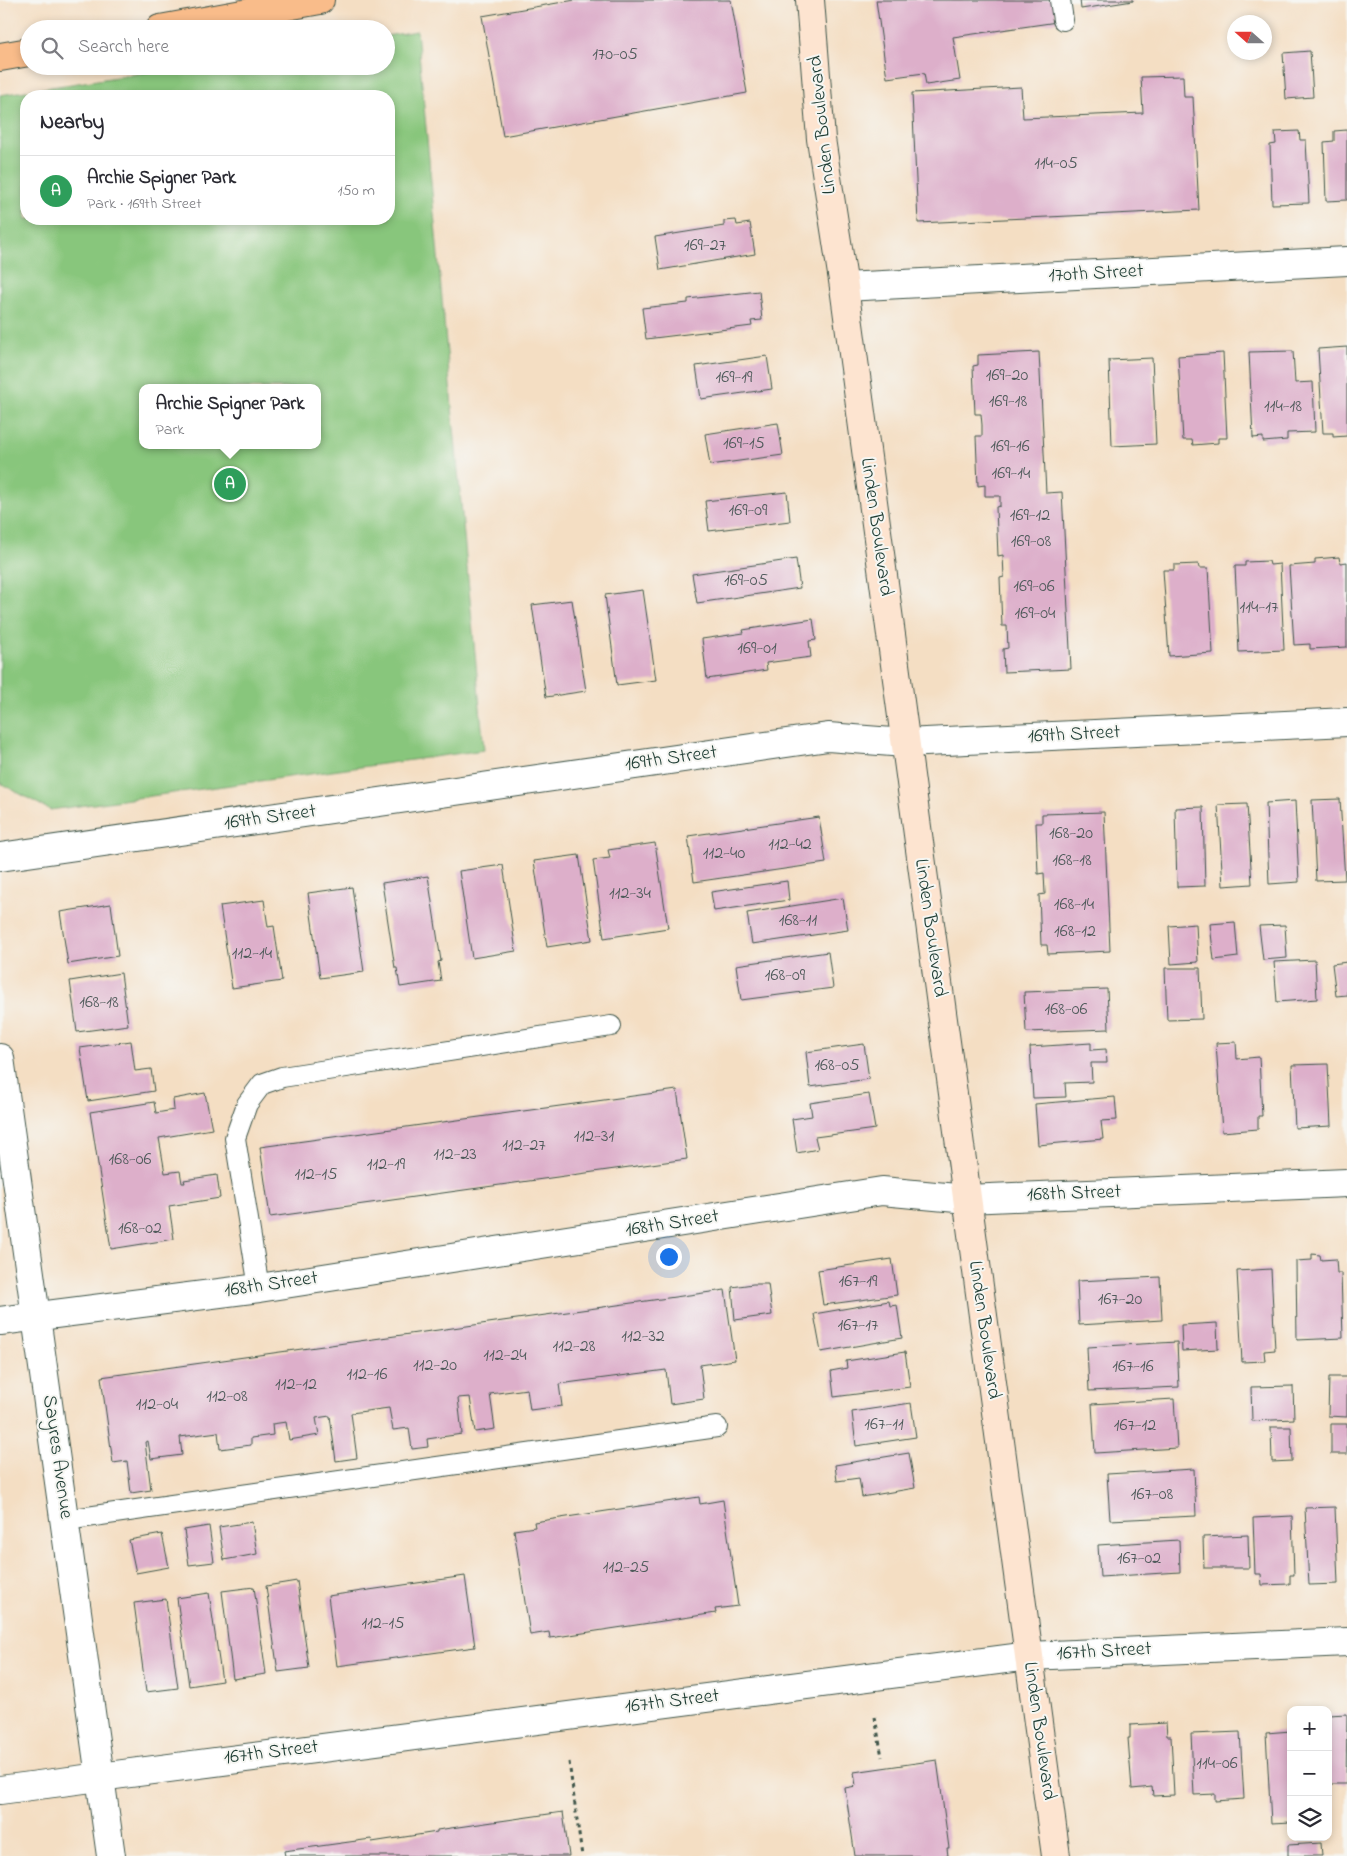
<!DOCTYPE html>
<meta charset="utf-8">
<style>
:root{--surface:#fff;--page:#f7f7f7;--text:#2b2b33;--muted:#7c7c81;--line:#e1e1e2;--accent:#c8321e}
body{margin:0;font-family:"Indie Flower",sans-serif;background:var(--page);color:var(--text)}
.controls{position:absolute;right:15px;bottom:15px;display:grid;overflow:hidden;border-radius:10px;box-shadow:0 2px 8px #0003}
.controls button{width:45px;height:45px;display:grid;place-items:center;padding:0;border:0;border-bottom:1px solid var(--line);background:var(--surface);color:var(--text);font:25px sans-serif}
.compass{position:absolute;left:1227px;top:15px;width:45px;height:45px;border-radius:50%;background:var(--surface);box-shadow:0 2px 8px #0003;rotate:291deg}
.you{position:absolute;left:668px;top:1256px;width:18px;height:18px;margin:-12px;border:4px solid #fff;border-radius:50%;background:#1a73e8;box-shadow:0 0 0 8px #1a73e833}
.badge{display:grid;place-items:center;width:32px;height:32px;border-radius:50%;background:var(--accent);color:#fff;font-size:16px;font-weight:700}
.pin{position:absolute;translate:-50% -50%;border:2px solid #fff;box-shadow:0 1px 5px #0006}
.popup{position:absolute;left:139px;top:384px;width:182px;height:65px;box-sizing:border-box;display:grid;place-content:center;border-radius:10px;background:var(--surface);filter:drop-shadow(0 1px 4px #0005);font-size:16px;white-space:nowrap;color:var(--muted)}
.popup b{font-size:19px;color:var(--text)}
.popup::after{content:'';position:absolute;left:50%;top:100%;margin-left:-10px;border:10px solid transparent;border-top-color:var(--surface)}
.list{margin:0;padding:0;list-style:none}
h2{display:flex;justify-content:space-between;align-items:center;height:65px;margin:0;padding:0 20px;font-size:21px}
h2 small{font-size:16px;font-weight:400;color:var(--muted)}
.list li{display:grid;grid-template-columns:32px 1fr auto;gap:15px;align-items:center;box-sizing:border-box;height:70px;padding:0 20px;border-top:1px solid var(--line)}
.list b{display:block;font-size:19px;white-space:nowrap}
.list p{margin:0;font-size:16px;white-space:nowrap;color:var(--muted)}
.list em{font-size:16px;font-style:normal;color:var(--muted)}
.icon{flex:none;width:28px;height:28px;fill:none;stroke:currentColor;stroke-width:2;stroke-linecap:round;stroke-linejoin:round}
.map{position:relative;flex:none;width:1347px;height:1856px;overflow:hidden}
.search{position:absolute;background:var(--surface);box-shadow:0 2px 8px #0003;left:20px;top:20px;width:375px;height:55px;display:flex;align-items:center;gap:12px;box-sizing:border-box;padding:0 18px;border-radius:28px;color:var(--muted);font-size:19px}
.panel{position:absolute;background:var(--surface);box-shadow:0 2px 8px #0003;left:20px;top:90px;width:375px;height:135px;border-radius:20px}
.map>svg:first-child{display:block}
.green{fill:#88c67c;stroke:#548258;fill-rule:evenodd}
.building{fill:#ddafca}
.lines{fill:none;stroke-linecap:round;stroke-linejoin:round}
.lane-casing{stroke:#3f5549;stroke-width:22}
.street-casing{stroke:#3f5549;stroke-width:30}
.secondary-casing{stroke:#3f5549;stroke-width:30}
.primary-casing{stroke:#3f5549;stroke-width:30}
.path{stroke:#3f5549;stroke-width:3;stroke-dasharray:4 4;stroke-linecap:butt}
.lane{stroke:#fff;stroke-width:20}
.street{stroke:#fff;stroke-width:28}
.secondary{stroke:#fde4d0;stroke-width:28}
.primary{stroke:#f9bc8a;stroke-width:28}
.labels{text-anchor:middle;dominant-baseline:central;stroke-width:4;stroke-linejoin:round;paint-order:stroke}
.number-label{font-size:18px;fill:#4e5a5a}
.street-label{font-size:20px;fill:#1f3d34;stroke:#f6f6f2}
</style>
<div class="map">
<svg width="1347" height="1856" viewBox="0 0 1347 1856">
<rect width="100%" height="100%" fill="#f6f6f2"/>
<filter id="ink" filterUnits="userSpaceOnUse"><feTurbulence type="fractalNoise" baseFrequency=".02" numOctaves="2"/><feDisplacementMap in="SourceGraphic" scale="10" xChannelSelector="R" yChannelSelector="G"/><feConvolveMatrix kernelMatrix="1 2 1 2 8 2 1 2 1" color-interpolation-filters="sRGB"/></filter>
<filter id="wash" filterUnits="userSpaceOnUse"><feTurbulence type="fractalNoise" baseFrequency=".0096" numOctaves="4" result="noise"/><feDisplacementMap in="SourceGraphic" scale="20" xChannelSelector="R" yChannelSelector="G"/><feGaussianBlur stdDeviation="1.12" result="paint"/><feColorMatrix in="noise" values="0 0 0 0 0 0 0 0 0 0 0 0 0 0 0 0 0 1.4 0 .05"/><feComposite in="paint" operator="in"/></filter>
<g filter="url(#wash)">
<rect width="100%" height="100%" fill="#f4dec3"/>
<!-- green -->
<path class="green" d="M417,31L484,750L50,810L0,783V95L188,66H386V36ZM26,96H389V219H26ZM142,388H318V445H142Z"/>
<g id="blocks">
<!-- building -->
<g class="building">
<polygon points="575,0 731,0 747,93 503,136 482,16"/>
<polygon points="876,0 1054,0 1057,22 953,37 960,80 926,85 924,73 887,78"/>
<polygon points="1080,0 1133,0 1133,1 1081,9"/>
<polygon points="1310,51 1313,97 1286,99 1283,53"/>
<polygon points="1183,76 1184,97 1193,97 1199,210 918,223 912,93 1021,87 1023,118 1143,113 1141,77"/>
<polygon points="1347,130 1347,200 1326,201 1324,142 1334,141 1334,131"/>
<polygon points="1299,131 1300,140 1306,140 1309,203 1272,204 1270,145 1276,144 1275,132"/>
<polygon points="736,220 737,225 750,223 755,254 660,270 655,237 724,226 724,221"/>
<polygon points="759,291 762,320 751,321 752,326 646,339 642,308 688,303 688,299"/>
<polygon points="1347,347 1347,436 1333,437 1333,433 1323,433 1318,349"/>
<polygon points="1293,351 1295,383 1313,382 1315,432 1287,433 1287,440 1263,442 1263,437 1253,438 1249,352"/>
<polygon points="1039,352 1046,493 1062,492 1071,669 1004,672 1003,649 1008,648 1007,626 1002,626 1000,578 1004,577 1003,555 998,556 996,507 1000,506 1000,496 985,496 985,485 978,486 976,436 982,436 982,425 981,414 975,414 973,366 978,365 978,355"/>
<polygon points="1223,353 1227,438 1218,438 1218,443 1193,445 1192,440 1183,440 1178,356"/>
<polygon points="767,356 772,389 701,399 696,366"/>
<polygon points="1152,358 1156,444 1112,446 1109,360"/>
<polygon points="778,423 783,455 710,465 705,434"/>
<polygon points="787,492 790,521 709,531 705,501"/>
<polygon points="1339,557 1340,563 1347,562 1347,647 1310,649 1310,644 1294,645 1289,566 1315,564 1315,559"/>
<polygon points="796,559 800,588 697,603 692,574"/>
<polygon points="1269,561 1270,565 1280,564 1284,650 1239,652 1235,566 1245,566 1245,562"/>
<polygon points="1198,564 1199,568 1208,568 1213,653 1169,656 1163,570 1174,570 1174,565"/>
<polygon points="643,590 656,680 617,685 605,595"/>
<polygon points="572,600 586,691 546,697 532,605"/>
<polygon points="813,619 816,640 809,641 811,657 766,663 767,670 707,679 702,639 744,633 743,630"/>
<polygon points="1340,799 1345,880 1316,881 1312,800"/>
<polygon points="1295,801 1299,882 1269,884 1266,803"/>
<polygon points="1247,804 1252,884 1223,886 1218,805"/>
<polygon points="1203,807 1205,886 1177,887 1175,808"/>
<polygon points="1104,812 1110,951 1048,954 1047,945 1041,945 1039,895 1045,894 1044,873 1038,874 1036,823 1042,823 1042,814"/>
<polygon points="819,817 826,863 694,882 688,836"/>
<polygon points="655,843 668,928 604,938 593,860 610,858 608,850"/>
<polygon points="579,855 592,940 547,947 534,861"/>
<polygon points="503,865 516,951 472,958 459,871"/>
<polygon points="428,876 441,961 438,962 441,981 400,987 397,968 395,968 382,883"/>
<polygon points="787,881 789,900 714,911 711,892"/>
<polygon points="352,887 364,972 320,978 308,893"/>
<polygon points="843,898 848,930 752,944 747,913"/>
<polygon points="264,900 268,927 274,926 282,981 232,988 220,906"/>
<polygon points="111,904 118,956 68,964 60,912"/>
<polygon points="1235,922 1238,957 1214,960 1210,924"/>
<polygon points="1196,924 1198,962 1171,964 1169,926"/>
<polygon points="1285,925 1287,958 1263,960 1259,926"/>
<polygon points="828,952 833,988 741,1000 736,965"/>
<polygon points="1315,960 1317,999 1277,1002 1274,962"/>
<polygon points="1347,962 1347,995 1336,996 1332,964"/>
<polygon points="1165,968 1200,968 1202,1019 1167,1020"/>
<polygon points="121,973 128,1025 77,1032 70,981"/>
<polygon points="1107,989 1109,1029 1026,1032 1024,992"/>
<polygon points="131,1041 135,1071 151,1069 154,1091 88,1101 80,1048"/>
<polygon points="1236,1042 1237,1059 1259,1057 1262,1116 1258,1116 1258,1129 1222,1132 1216,1043"/>
<polygon points="1091,1043 1091,1050 1106,1049 1107,1063 1091,1063 1092,1082 1065,1083 1066,1097 1033,1098 1030,1047"/>
<polygon points="864,1044 869,1079 810,1087 806,1052"/>
<polygon points="1328,1064 1331,1126 1295,1128 1292,1065"/>
<polygon points="677,1090 687,1159 270,1217 260,1147"/>
<polygon points="205,1093 212,1129 159,1138 165,1173 180,1171 182,1183 185,1183 184,1180 217,1175 220,1198 169,1206 174,1239 111,1249 90,1112 154,1102 156,1113 174,1110 173,1099"/>
<polygon points="869,1094 875,1129 815,1137 818,1149 797,1153 792,1119 812,1116 810,1103"/>
<polygon points="1115,1097 1117,1120 1101,1121 1103,1139 1038,1145 1035,1104"/>
<polygon points="1312,1254 1320,1255 1321,1260 1336,1259 1337,1273 1341,1273 1343,1338 1297,1340 1296,1261 1312,1260"/>
<polygon points="892,1259 897,1295 823,1305 818,1270"/>
<polygon points="1271,1269 1275,1350 1264,1351 1265,1361 1242,1362 1237,1271"/>
<polygon points="1160,1277 1162,1320 1079,1325 1077,1281"/>
<polygon points="753,1284 768,1284 772,1315 735,1320 732,1287"/>
<polygon points="725,1290 735,1360 700,1365 704,1399 670,1404 666,1370 559,1384 562,1406 530,1410 527,1389 490,1394 495,1429 475,1432 470,1397 458,1398 462,1434 427,1439 428,1447 412,1449 409,1428 393,1430 389,1408 351,1413 357,1458 336,1461 330,1416 316,1418 319,1435 289,1440 286,1422 272,1424 273,1435 251,1438 251,1445 220,1449 218,1432 180,1437 182,1455 151,1459 148,1441 145,1442 151,1490 131,1493 127,1461 113,1463 101,1377"/>
<polygon points="889,1301 890,1306 897,1305 902,1338 821,1352 814,1314"/>
<polygon points="1217,1323 1218,1349 1182,1351 1181,1325"/>
<polygon points="1177,1342 1179,1387 1089,1391 1087,1347"/>
<polygon points="905,1352 910,1387 834,1397 831,1371 847,1368 846,1361"/>
<polygon points="1329,1377 1347,1377 1347,1417 1328,1416"/>
<polygon points="1293,1386 1294,1419 1252,1421 1251,1387"/>
<polygon points="1174,1399 1177,1448 1095,1453 1092,1404"/>
<polygon points="911,1403 916,1437 856,1446 852,1412"/>
<rect x="1331" y="1424" width="16" height="30"/>
<polygon points="1271,1427 1291,1427 1292,1461 1272,1462"/>
<polygon points="909,1453 915,1488 862,1497 859,1478 837,1481 835,1465"/>
<polygon points="1194,1469 1196,1516 1110,1520 1107,1474"/>
<polygon points="699,1497 700,1504 723,1500 738,1606 715,1609 716,1613 550,1638 549,1632 530,1635 514,1530 535,1527 534,1522"/>
<polygon points="1335,1507 1338,1584 1309,1585 1305,1508"/>
<polygon points="1292,1516 1294,1575 1290,1575 1290,1584 1262,1585 1261,1574 1255,1574 1253,1518"/>
<polygon points="252,1522 257,1554 224,1560 219,1527"/>
<polygon points="209,1526 214,1562 189,1565 184,1530"/>
<polygon points="162,1534 169,1567 136,1573 129,1540"/>
<polygon points="1248,1535 1249,1568 1204,1568 1203,1537"/>
<polygon points="1179,1540 1180,1572 1100,1577 1098,1545"/>
<polygon points="465,1576 475,1647 337,1666 328,1596"/>
<polygon points="297,1581 309,1668 278,1672 266,1586"/>
<polygon points="254,1587 266,1674 233,1679 222,1591"/>
<polygon points="209,1593 222,1681 189,1686 177,1598"/>
<polygon points="166,1599 178,1688 146,1692 134,1603"/>
<polygon points="1347,1714 1346,1784 1329,1784 1328,1715"/>
<polygon points="1166,1723 1167,1736 1171,1736 1174,1795 1153,1796 1152,1787 1132,1789 1128,1738 1130,1738 1130,1725"/>
<polygon points="1291,1731 1291,1822 1271,1823 1266,1733"/>
<polygon points="1240,1732 1244,1799 1215,1801 1215,1794 1194,1795 1191,1734"/>
<polygon points="937,1760 949,1848 947,1848 948,1856 855,1856 845,1788 856,1786 854,1772"/>
<polygon points="563,1812 569,1856 285,1856 284,1851 371,1839 372,1842 437,1832 437,1830"/>
<polygon points="1321,1843 1322,1856 1288,1856 1288,1845"/>
</g>
</g>
</g>
<g filter="url(#ink)">
<use href="#blocks" fill-opacity="0" stroke="#3f5549" stroke-width="1"/>
<g class="lines">
<!-- lane casing -->
<g class="lane-casing">
<g id="lane">
<polyline points="1060,0 1063,20"/>
<polyline points="259,1288 235,1138 247,1104 262,1084 282,1077 611,1026"/>
<polyline points="66,1520 717,1427"/>
</g>
</g>
<!-- street casing -->
<g class="street-casing">
<g id="street">
<polyline points="844,287 1347,261"/>
<polyline points="0,857 828,737 905,743 1347,722"/>
<polyline points="0,1058 111,1856"/>
<polyline points="0,1321 259,1288 882,1191 967,1199 1347,1183"/>
<polyline points="0,1790 1029,1656 1347,1642"/>
</g>
</g>
<!-- secondary casing -->
<g class="secondary-casing">
<polyline id="secondary" points="810,0 821,139 844,287 1056,1856"/>
</g>
<!-- primary casing -->
<g class="primary-casing">
<g id="primary">
<polyline points="160,29 320,0"/>
<polyline points="0,57 29,52"/>
</g>
</g>
<!-- path -->
<g class="path">
<polyline points="875,1717 882,1757"/>
<polyline points="569,1762 582,1856"/>
</g>
<!-- lane -->
<use href="#lane" class="lane"/>
<!-- street -->
<use href="#street" class="street"/>
<!-- secondary -->
<use href="#secondary" class="secondary"/>
<!-- primary -->
<use href="#primary" class="primary"/>
</g>
</g>
<g class="labels">
<!-- number labels -->
<g class="number-label">
<text x="615" y="55">170-05</text>
<text x="1056" y="164">114-05</text>
<text x="705" y="246">169-27</text>
<text x="1007" y="376">169-20</text>
<text x="734" y="378">169-19</text>
<text x="1008" y="402">169-18</text>
<text x="1283" y="407">114-18</text>
<text x="744" y="444">169-15</text>
<text x="1010" y="447">169-16</text>
<text x="1011" y="474">169-14</text>
<text x="748" y="511">169-09</text>
<text x="1030" y="516">169-12</text>
<text x="1031" y="542">169-08</text>
<text x="746" y="581">169-05</text>
<text x="1034" y="587">169-06</text>
<text x="1259" y="608">114-17</text>
<text x="1035" y="614">169-04</text>
<text x="757" y="649">169-01</text>
<text x="1071" y="834">168-20</text>
<text x="790" y="845">112-42</text>
<text x="724" y="854">112-40</text>
<text x="1072" y="861">168-18</text>
<text x="630" y="894">112-34</text>
<text x="1074" y="905">168-14</text>
<text x="798" y="921">168-11</text>
<text x="1075" y="932">168-12</text>
<text x="252" y="954">112-14</text>
<text x="785" y="976">168-09</text>
<text x="99" y="1003">168-18</text>
<text x="1066" y="1010">168-06</text>
<text x="837" y="1066">168-05</text>
<text x="594" y="1137">112-31</text>
<text x="524" y="1146">112-27</text>
<text x="455" y="1155">112-23</text>
<text x="130" y="1160">168-06</text>
<text x="386" y="1165">112-19</text>
<text x="316" y="1175">112-15</text>
<text x="140" y="1229">168-02</text>
<text x="858" y="1282">167-19</text>
<text x="1120" y="1300">167-20</text>
<text x="858" y="1326">167-17</text>
<text x="643" y="1337">112-32</text>
<text x="574" y="1347">112-28</text>
<text x="505" y="1356">112-24</text>
<text x="435" y="1366">112-20</text>
<text x="1133" y="1367">167-16</text>
<text x="367" y="1375">112-16</text>
<text x="296" y="1385">112-12</text>
<text x="227" y="1397">112-08</text>
<text x="157" y="1405">112-04</text>
<text x="884" y="1425">167-11</text>
<text x="1135" y="1426">167-12</text>
<text x="1152" y="1495">167-08</text>
<text x="1139" y="1559">167-02</text>
<text x="626" y="1568">112-25</text>
<text x="383" y="1624">112-15</text>
<text x="1217" y="1764">114-06</text>
</g>
<!-- street labels -->
<g class="street-label">
<text transform="translate(823 125) rotate(-96)">Linden Boulevard</text>
<text transform="translate(1096 274) rotate(-3)">170th Street</text>
<text transform="translate(876 527) rotate(82)">Linden Boulevard</text>
<text transform="translate(1074 735) rotate(-3)">169th Street</text>
<text transform="translate(671 759) rotate(-8)">169th Street</text>
<text transform="translate(270 818) rotate(-8)">169th Street</text>
<text transform="translate(930 928) rotate(82)">Linden Boulevard</text>
<text transform="translate(1074 1194) rotate(-2)">168th Street</text>
<text transform="translate(672 1224) rotate(-9)">168th Street</text>
<text transform="translate(271 1285) rotate(-8)">168th Street</text>
<text transform="translate(984 1330) rotate(82)">Linden Boulevard</text>
<text transform="translate(57 1457) rotate(82)">Sayres Avenue</text>
<text transform="translate(1104 1652) rotate(-3)">167th Street</text>
<text transform="translate(672 1702) rotate(-7)">167th Street</text>
<text transform="translate(1039 1731) rotate(82)">Linden Boulevard</text>
<text transform="translate(271 1753) rotate(-7)">167th Street</text>
</g>
</g>
</svg>
<div class="controls">
<button>+</button>
<button>−</button>
<button><svg class="icon" aria-label="layers" viewBox="0 0 24 24"><path d="M12 4l9 5-9 5-9-5zM3 14l9 5 9-5"/></svg></button>
</div>
<svg class="compass" viewBox="-18 -18 36 36"><path d="M0-13l5 13h-10z" fill="#e53935"/><path d="M0 13l5-13h-10z" fill="#7c7c81"/></svg>
<div class="you"></div>
<div class="pin badge" style="left:230px;top:484px;background:#2e9e5b">A</div>
<div class="popup"><b>Archie Spigner Park</b>Park</div>
<div class="search"><svg class="icon" aria-label="search" viewBox="0 0 24 24"><circle cx="10" cy="10" r="6"/><path d="M15 15l6 6"/></svg>Search here</div>
<section class="panel">
<h2>Nearby<small></small></h2>
<ul class="list">
<li><span class="badge" style="background:#2e9e5b">A</span><div><b>Archie Spigner Park</b><p>Park · 169th Street</p></div><em>150 m</em></li>
</ul>
</section>
</div>
